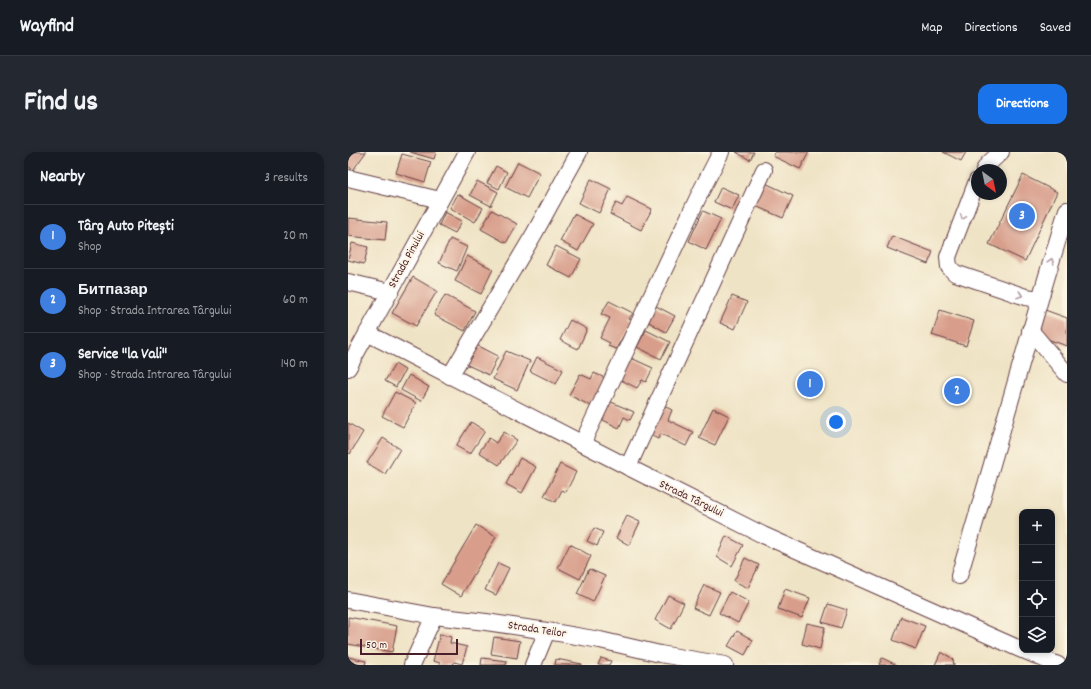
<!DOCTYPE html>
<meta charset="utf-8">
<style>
:root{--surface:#171b24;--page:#242831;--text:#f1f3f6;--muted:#9ea1a6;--line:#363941;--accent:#1a73e8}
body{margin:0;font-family:Dekko,sans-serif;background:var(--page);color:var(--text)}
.controls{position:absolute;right:12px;bottom:12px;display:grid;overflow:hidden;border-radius:8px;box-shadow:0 2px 6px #0003}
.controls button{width:36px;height:36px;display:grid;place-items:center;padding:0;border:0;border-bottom:1px solid var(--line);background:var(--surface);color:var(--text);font:20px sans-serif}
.compass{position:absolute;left:623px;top:12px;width:36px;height:36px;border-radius:50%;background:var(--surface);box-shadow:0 2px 6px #0003;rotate:147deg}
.scale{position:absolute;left:12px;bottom:10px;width:98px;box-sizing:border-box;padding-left:4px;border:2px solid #4a1f2b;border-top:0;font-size:11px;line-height:14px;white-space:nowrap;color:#4a1f2b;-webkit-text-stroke:3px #fcf5e5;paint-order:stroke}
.you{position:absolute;left:488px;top:270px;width:14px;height:14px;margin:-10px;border:3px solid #fff;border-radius:50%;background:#1a73e8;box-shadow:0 0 0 6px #1a73e833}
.badge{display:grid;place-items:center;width:26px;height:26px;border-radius:50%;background:var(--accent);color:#fff;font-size:13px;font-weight:700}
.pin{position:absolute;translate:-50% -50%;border:2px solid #fff;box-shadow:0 1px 4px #0006}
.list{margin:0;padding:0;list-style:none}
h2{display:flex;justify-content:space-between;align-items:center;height:52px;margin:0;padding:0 16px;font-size:17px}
h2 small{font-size:13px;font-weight:400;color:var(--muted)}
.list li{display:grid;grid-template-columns:26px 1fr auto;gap:12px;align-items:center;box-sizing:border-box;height:64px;padding:0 16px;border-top:1px solid var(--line)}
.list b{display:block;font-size:15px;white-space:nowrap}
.list p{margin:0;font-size:13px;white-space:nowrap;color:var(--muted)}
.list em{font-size:13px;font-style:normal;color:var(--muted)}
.icon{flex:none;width:22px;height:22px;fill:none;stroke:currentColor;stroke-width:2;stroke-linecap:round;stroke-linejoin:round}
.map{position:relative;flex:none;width:719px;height:513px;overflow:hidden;border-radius:12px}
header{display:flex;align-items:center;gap:24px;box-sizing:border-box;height:56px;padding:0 20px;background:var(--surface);border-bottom:1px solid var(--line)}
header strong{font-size:19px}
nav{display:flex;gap:22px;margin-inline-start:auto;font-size:14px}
.intro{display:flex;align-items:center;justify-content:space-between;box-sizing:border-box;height:96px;padding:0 24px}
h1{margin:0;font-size:28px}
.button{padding:10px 18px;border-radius:12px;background:var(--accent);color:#fff;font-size:14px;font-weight:700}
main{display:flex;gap:24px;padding:0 24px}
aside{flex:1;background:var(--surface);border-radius:12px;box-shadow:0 2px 6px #0003}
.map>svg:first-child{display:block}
.building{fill:#d89e8b}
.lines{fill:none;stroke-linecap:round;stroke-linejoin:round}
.minor-casing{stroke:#633c42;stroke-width:18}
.minor{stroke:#fff;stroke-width:16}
.oneway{stroke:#ae9aa0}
.labels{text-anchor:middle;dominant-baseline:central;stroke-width:4;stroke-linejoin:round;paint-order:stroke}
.street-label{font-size:12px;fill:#4a1f2b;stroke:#fcf5e5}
</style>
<header>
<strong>Wayfind</strong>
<nav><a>Map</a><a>Directions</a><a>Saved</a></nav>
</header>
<div class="intro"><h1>Find us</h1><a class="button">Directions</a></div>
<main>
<aside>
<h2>Nearby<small>3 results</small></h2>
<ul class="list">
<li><span class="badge" style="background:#3f7fe0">1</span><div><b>Târg Auto Pitești</b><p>Shop</p></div><em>20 m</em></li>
<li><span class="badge" style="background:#3f7fe0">2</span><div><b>Битпазар</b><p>Shop · Strada Intrarea Târgului</p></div><em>60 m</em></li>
<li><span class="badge" style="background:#3f7fe0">3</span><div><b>Service &quot;la Vali&quot;</b><p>Shop · Strada Intrarea Târgului</p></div><em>140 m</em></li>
</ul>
</aside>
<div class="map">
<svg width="719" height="513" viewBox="0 0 719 513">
<rect width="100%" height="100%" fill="#fcf5e5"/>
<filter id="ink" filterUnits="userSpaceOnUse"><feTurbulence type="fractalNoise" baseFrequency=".025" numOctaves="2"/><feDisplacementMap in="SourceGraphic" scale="8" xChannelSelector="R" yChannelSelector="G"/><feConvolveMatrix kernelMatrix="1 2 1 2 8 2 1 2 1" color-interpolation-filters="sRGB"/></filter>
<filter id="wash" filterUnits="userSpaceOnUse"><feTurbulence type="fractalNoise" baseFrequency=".012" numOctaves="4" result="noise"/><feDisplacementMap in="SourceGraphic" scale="16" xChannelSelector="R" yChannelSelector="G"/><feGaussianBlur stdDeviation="0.9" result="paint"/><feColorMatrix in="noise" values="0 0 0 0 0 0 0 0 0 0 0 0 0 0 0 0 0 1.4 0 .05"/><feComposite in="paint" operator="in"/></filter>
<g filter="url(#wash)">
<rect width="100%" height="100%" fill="#efe3c5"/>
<g id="blocks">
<!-- building -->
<g class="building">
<polygon points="0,0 18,0 5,18 0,14"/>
<polygon points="62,0 88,0 86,7"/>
<polygon points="388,0 406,0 402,8"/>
<polygon points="427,0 461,0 452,17 425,4"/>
<polygon points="595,0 618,0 613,9"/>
<polygon points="54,2 83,10 77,30 48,21"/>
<polygon points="170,10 192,21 179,46 157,35"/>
<polygon points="148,14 159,20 151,37 139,31"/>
<polygon points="675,23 709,40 677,109 641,92"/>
<polygon points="243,27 263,37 251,61 231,51"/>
<polygon points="129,29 150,40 143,54 122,43"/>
<polygon points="415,30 445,44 435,66 405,53"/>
<polygon points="373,35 391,43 384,58 366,50"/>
<polygon points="110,42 135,56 127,70 102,56"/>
<polygon points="279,45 304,57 293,78 262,62 268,51 274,54"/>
<polygon points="144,58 169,72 158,91 133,77"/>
<polygon points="355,59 373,67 358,98 341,89"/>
<polygon points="97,60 114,69 107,81 91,73"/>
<polygon points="226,62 245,72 230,99 212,89"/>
<polygon points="0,66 39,70 37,88 0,84"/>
<polygon points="544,84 585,100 580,112 539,96"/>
<polygon points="102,87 119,95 109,119 91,111"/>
<polygon points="4,91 20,95 16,112 0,108"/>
<polygon points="208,94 233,107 223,126 198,113"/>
<polygon points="119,104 145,117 133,142 107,129"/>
<polygon points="65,125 89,139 68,174 44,161"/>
<polygon points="97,143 127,159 117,179 86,163"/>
<polygon points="384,144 399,150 387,177 372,171"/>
<polygon points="261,149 285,161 281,167 284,169 268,197 260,194 262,191 252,186 262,166 253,162"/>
<polygon points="308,154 327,164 318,180 299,169"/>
<polygon points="592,158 626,169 618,194 584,183"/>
<polygon points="697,158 719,166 719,194 688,183"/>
<polygon points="222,168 239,177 230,197 212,188"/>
<polygon points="298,178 322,190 313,207 289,195"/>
<polygon points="125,191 150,204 141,223 115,211"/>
<polygon points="158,199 182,209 169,238 145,227"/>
<polygon points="189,205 215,218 208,232 182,219"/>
<polygon points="283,206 305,216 298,230 294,228 289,236 271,227"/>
<polygon points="47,212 57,218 48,235 37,229"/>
<polygon points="246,221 257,226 243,254 221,243 232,222 243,227"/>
<polygon points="61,223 81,235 73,249 53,238"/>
<polygon points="47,240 68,251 55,275 34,264"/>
<polygon points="261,249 286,260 282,268 276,265 271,276 253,267"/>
<polygon points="316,254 324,258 320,268 345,280 338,294 313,282 310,287 302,283"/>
<polygon points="365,256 381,264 367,293 351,286"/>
<polygon points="123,270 137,279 122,302 108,294"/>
<polygon points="0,271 15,280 2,302 0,300"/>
<polygon points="156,280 169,288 151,313 131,300 141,286 148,291"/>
<polygon points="35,286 52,297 37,322 19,311"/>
<polygon points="172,306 188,315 174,341 158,332"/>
<polygon points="212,312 228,320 218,340 214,338 208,350 196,344"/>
<polygon points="279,364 292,370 281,393 268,386"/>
<polygon points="128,373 148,385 113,444 93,432"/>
<polygon points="246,376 255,380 249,394 239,389"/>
<polygon points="378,384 395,393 384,414 369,405"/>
<polygon points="222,392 243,404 232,427 210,416"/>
<polygon points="397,406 411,413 400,436 386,429"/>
<polygon points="150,411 161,416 148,443 137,438"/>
<polygon points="241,417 257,424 245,450 229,442"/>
<polygon points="356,433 372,440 361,463 345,456"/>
<polygon points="437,437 462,446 454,466 430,457"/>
<polygon points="382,440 401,450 390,471 371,461"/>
<polygon points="320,443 336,451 323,477 307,468"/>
<polygon points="480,452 499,458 493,476 474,470"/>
<polygon points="0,465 49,474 44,500 0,492"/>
<polygon points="553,465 577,474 568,497 545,488"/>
<polygon points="459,471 477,475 472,497 454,492"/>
<polygon points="389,479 405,488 397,503 380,494"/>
<polygon points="92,482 103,485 102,491 119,495 114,512 106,510 105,513 91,513 92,511 85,509"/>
<polygon points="146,485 172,489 169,506 143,502"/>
<polygon points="593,500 602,505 605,508 606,513 587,513"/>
<polygon points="0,505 18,509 17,513 0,513"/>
<polygon points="134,506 159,509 158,513 133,513"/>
<polygon points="253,506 263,509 261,513 250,513"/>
<polygon points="534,506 549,513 531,513"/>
<polygon points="208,507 234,512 234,513 207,513"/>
</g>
</g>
</g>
<g filter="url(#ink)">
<use href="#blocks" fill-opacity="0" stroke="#633c42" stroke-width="1"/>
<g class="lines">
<!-- minor casing -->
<g class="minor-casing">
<g id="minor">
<polyline points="636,18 640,12 653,0"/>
<polyline points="0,26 92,48"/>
<polyline points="629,29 600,105 601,115 607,121 678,145 691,147"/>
<polyline points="0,130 42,140"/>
<polyline points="682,178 719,222"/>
<polyline points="19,181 280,315 415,383 674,498"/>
<polyline points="0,216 119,0"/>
<polyline points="102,224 186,82 231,0"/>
<polyline points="234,292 353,39 373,0"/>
<polyline points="280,315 416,18"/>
<path d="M611,424C648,302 681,180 719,58"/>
<polyline points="0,448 86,464 138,470 199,479 252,488 312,502 377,513"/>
<polyline points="675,498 710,513"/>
<polyline points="64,513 86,464"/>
<polyline points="185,513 199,479"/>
</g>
</g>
<!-- minor -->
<use href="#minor" class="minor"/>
</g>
<!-- one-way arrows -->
<defs><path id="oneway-chevron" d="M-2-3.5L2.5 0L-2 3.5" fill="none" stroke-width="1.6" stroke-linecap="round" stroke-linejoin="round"/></defs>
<g class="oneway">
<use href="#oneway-chevron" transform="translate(615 65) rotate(111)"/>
<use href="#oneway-chevron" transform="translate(703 109) rotate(-73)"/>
<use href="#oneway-chevron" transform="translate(672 143) rotate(18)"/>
</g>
</g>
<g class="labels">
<!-- street labels -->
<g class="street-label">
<text transform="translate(59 108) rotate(-61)">Strada Pinului</text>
<text transform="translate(343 347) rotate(26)">Strada Târgului</text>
<text transform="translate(189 478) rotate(9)">Strada Teilor</text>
</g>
</g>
</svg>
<div class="controls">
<button>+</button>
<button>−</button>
<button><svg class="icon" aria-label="locate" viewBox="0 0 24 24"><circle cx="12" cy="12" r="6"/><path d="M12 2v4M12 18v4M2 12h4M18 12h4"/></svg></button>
<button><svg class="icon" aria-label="layers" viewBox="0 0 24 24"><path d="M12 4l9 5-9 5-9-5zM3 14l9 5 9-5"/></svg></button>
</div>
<svg class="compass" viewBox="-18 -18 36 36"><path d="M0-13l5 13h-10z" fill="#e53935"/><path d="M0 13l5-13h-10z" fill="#9ea1a6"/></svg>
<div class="scale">50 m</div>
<div class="you"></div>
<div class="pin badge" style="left:462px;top:232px;background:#3f7fe0">1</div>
<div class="pin badge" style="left:609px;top:239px;background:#3f7fe0">2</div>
<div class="pin badge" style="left:674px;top:64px;background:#3f7fe0">3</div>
</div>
</main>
